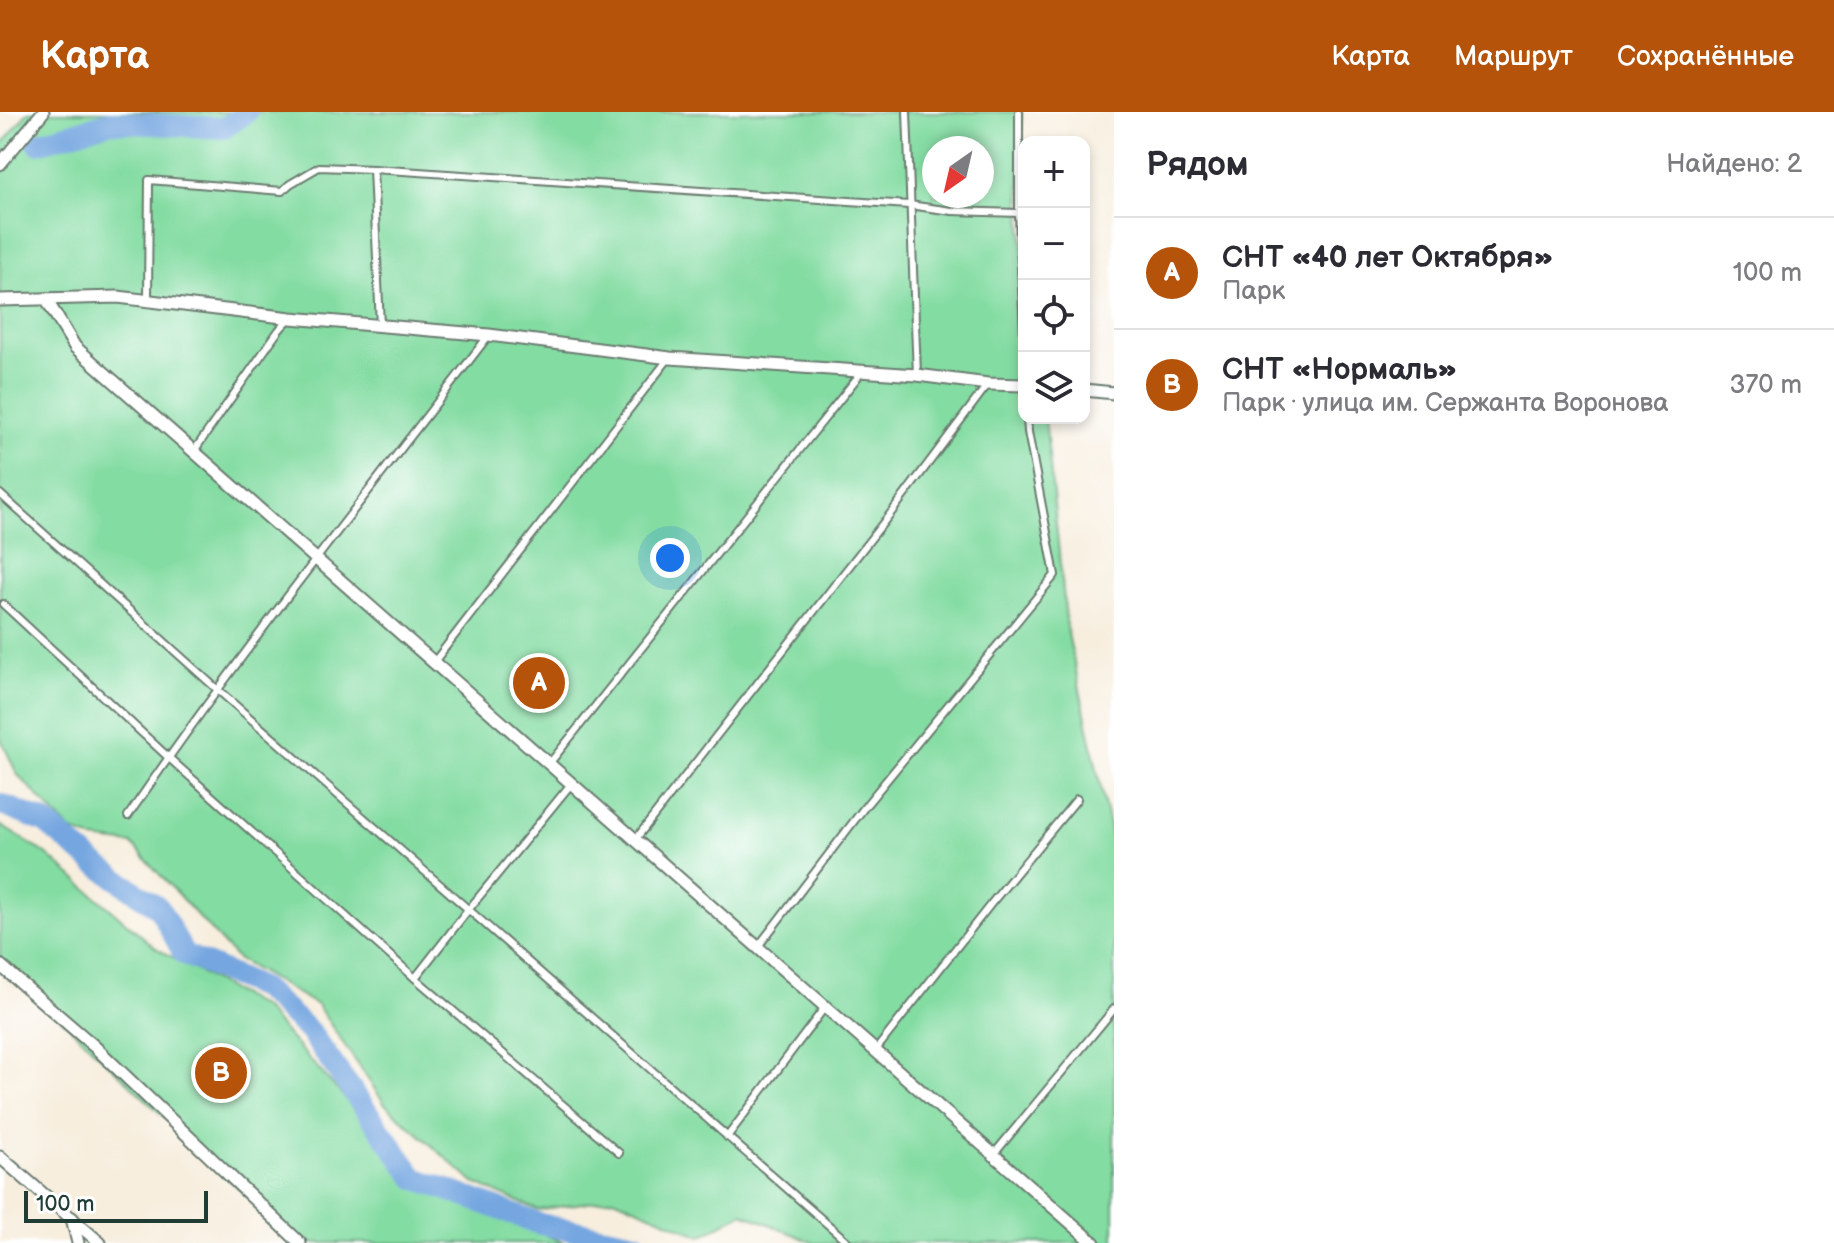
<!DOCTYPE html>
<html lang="ru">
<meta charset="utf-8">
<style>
:root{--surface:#fff;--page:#f2f2f3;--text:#2b2b33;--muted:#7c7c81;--line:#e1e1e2;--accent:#b45309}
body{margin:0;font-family:"Balsamiq Sans",sans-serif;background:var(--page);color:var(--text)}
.controls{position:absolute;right:24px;top:24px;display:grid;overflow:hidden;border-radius:16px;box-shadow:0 4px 12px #0003}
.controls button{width:72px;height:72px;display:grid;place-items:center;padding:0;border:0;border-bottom:2px solid var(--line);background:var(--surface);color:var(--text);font:40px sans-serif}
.compass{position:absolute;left:922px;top:24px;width:72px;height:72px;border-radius:50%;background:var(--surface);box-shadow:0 4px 12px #0003;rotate:214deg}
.scale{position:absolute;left:24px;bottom:20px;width:184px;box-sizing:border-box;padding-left:8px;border:4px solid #1f3d34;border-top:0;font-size:22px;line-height:28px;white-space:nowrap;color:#1f3d34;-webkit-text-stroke:6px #fff;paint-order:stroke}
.you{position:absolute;left:670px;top:446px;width:28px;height:28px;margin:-20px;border:6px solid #fff;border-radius:50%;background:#1a73e8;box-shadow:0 0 0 12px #1a73e833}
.badge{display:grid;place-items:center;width:52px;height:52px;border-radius:50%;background:var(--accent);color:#fff;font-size:26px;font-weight:700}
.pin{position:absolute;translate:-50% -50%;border:4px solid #fff;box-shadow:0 2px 8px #0006}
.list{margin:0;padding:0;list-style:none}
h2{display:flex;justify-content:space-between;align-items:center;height:104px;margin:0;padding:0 32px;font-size:34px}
h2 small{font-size:26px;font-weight:400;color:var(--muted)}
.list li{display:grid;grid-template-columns:52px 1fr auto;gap:24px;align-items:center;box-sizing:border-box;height:112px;padding:0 32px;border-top:2px solid var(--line)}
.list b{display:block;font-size:30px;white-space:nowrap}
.list p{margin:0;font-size:26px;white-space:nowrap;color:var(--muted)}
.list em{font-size:26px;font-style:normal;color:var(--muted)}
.icon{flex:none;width:44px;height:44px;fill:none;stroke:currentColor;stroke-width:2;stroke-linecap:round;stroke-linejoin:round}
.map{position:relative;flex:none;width:1114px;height:1131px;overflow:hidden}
header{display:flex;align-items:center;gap:48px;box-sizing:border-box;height:112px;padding:0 40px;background:var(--accent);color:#fff}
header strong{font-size:38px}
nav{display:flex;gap:44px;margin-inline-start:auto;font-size:28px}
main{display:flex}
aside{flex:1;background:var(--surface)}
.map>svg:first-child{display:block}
.green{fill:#83dca2;stroke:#518c6b;stroke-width:2;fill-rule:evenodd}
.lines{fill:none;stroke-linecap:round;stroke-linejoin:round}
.river{stroke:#75a6e0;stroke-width:22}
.service-casing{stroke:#6b7b70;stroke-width:10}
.minor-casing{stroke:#6b7b70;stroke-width:15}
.service{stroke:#fff;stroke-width:6}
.minor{stroke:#fff;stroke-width:11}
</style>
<header>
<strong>Карта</strong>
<nav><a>Карта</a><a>Маршрут</a><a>Сохранённые</a></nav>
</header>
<main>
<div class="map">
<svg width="1114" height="1131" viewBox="0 0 1114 1131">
<rect width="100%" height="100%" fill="#fff"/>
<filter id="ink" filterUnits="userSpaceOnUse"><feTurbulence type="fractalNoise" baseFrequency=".0125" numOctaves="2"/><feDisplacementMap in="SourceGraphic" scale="16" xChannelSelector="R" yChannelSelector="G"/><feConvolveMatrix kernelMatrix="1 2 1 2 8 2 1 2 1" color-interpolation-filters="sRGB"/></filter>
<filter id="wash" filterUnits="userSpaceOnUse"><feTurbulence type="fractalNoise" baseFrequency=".006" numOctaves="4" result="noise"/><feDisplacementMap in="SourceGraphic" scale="32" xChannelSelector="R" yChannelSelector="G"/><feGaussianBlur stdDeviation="1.8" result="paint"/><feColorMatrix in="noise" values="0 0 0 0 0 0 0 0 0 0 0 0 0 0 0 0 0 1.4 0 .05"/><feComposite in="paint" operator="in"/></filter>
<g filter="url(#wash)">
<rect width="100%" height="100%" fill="#f7eede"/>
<!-- green -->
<g class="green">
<path d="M28,0H1022L1020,74L1024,154V306H1045L1067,517L1114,737V1131H814L743,1101L701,1124L614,1086L538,1098L474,1071L385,992L317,893L237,847L132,732L92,727L70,718L17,662L0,625V35ZM934,36H982V84H934Z"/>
<polygon points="0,713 45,741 156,836 263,896 423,1072 565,1131 296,1131 0,848"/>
</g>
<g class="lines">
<!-- river -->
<g class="river">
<polyline points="38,31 111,10 224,16 247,0"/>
<polyline points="0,692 45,710 94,751 159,796 184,842 263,877 309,919 415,1066 540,1112 636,1131"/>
</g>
</g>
</g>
<g filter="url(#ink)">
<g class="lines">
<!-- service casing -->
<g class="service-casing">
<g id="service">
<polyline points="907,0 917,263"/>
<polyline points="1019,0 1019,101 1024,226"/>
<polyline points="373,57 380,214"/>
<polyline points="148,188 149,68 282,79 290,72 319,55 373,57 909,93 952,99 1019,101"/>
<polyline points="194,339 279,218 290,206"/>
<polyline points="0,382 218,578 849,1131"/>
<polyline points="3,492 168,645 415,866 619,1041"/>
<polyline points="434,550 669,246"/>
<polyline points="549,652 861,261"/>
<path d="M128,704C241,539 367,382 489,223"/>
<polyline points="635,728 894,397 988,272"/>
<polyline points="757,836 867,692 1055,463 1028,320 1027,306"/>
<polyline points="415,866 469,797 571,672"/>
<polyline points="875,939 990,793 1077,687"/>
<polyline points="727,1025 825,895"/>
<polyline points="994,1042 1114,897"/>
</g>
</g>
<!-- minor casing -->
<g class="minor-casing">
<g id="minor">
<polyline points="0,52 43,0"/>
<polyline points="46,187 75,235 1094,1131"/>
<polyline points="0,188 118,185 291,206 489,223 670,246 917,263 988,272 1024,273"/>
<polyline points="1084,278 1114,281"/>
<polyline points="0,853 95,935 300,1131"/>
<polyline points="0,1045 100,1131"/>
<polyline points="72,1106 78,1131"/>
</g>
</g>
<!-- service -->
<use href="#service" class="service"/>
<!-- minor -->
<use href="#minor" class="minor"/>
</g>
</g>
</svg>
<div class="controls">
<button>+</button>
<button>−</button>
<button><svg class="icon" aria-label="locate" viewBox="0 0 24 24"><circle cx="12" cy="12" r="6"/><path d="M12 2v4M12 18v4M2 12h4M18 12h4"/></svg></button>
<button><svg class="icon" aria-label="layers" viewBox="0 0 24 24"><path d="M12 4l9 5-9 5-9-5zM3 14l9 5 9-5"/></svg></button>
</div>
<svg class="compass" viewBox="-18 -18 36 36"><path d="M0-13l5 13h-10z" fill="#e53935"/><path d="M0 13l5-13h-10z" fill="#7c7c81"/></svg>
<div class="scale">100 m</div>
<div class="you"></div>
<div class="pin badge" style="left:539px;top:571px">A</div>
<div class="pin badge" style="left:221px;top:961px">B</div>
</div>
<aside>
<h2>Рядом<small>Найдено: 2</small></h2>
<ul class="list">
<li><span class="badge">A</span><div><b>СНТ «40 лет Октября»</b><p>Парк</p></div><em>100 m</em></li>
<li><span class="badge">B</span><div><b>СНТ «Нормаль»</b><p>Парк · улица им. Сержанта Воронова</p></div><em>370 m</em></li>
</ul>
</aside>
</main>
